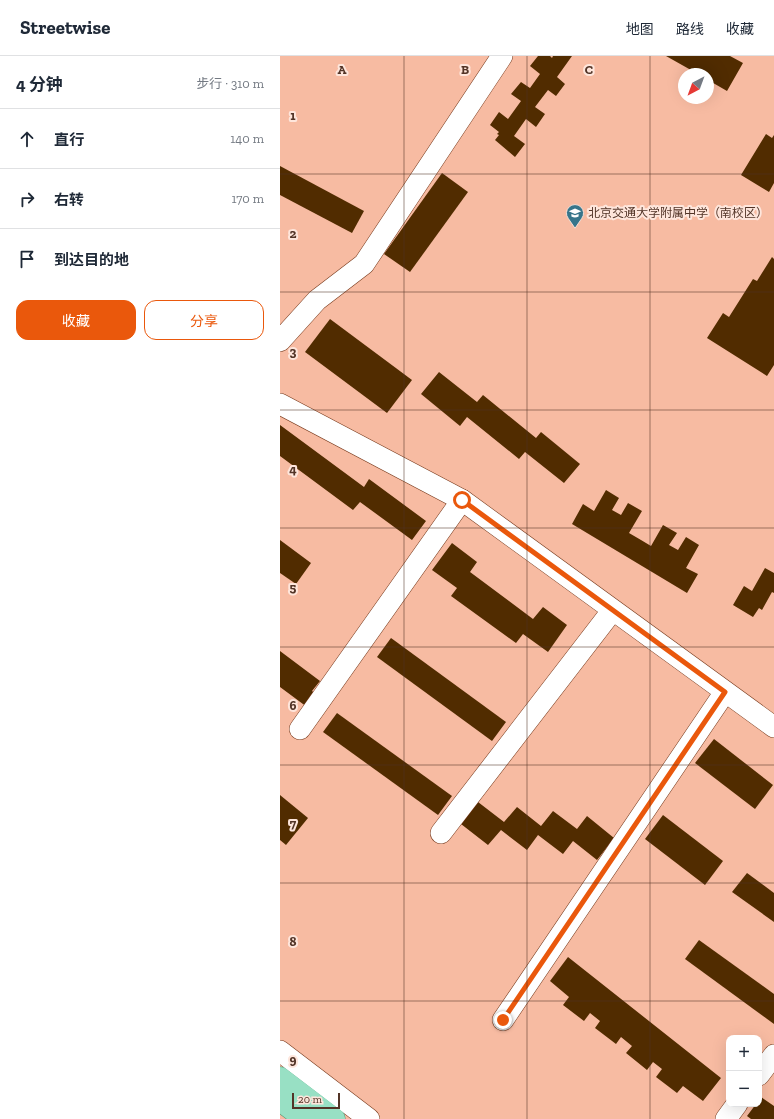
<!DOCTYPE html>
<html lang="zh">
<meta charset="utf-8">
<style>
:root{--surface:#fff;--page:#f6f6f7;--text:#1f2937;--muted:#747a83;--line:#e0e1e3;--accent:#ea580c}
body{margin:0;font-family:"Zilla Slab","Noto Sans SC",serif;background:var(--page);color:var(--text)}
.controls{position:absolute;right:12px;bottom:12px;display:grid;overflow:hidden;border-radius:8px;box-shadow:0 4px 16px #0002}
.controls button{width:36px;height:36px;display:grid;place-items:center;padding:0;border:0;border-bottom:1px solid var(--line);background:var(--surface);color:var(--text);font:20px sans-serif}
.compass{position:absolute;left:398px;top:12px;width:36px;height:36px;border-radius:50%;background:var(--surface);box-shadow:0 4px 16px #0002;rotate:221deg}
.scale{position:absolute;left:12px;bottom:10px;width:48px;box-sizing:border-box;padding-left:4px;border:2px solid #523427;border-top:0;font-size:11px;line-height:14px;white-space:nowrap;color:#523427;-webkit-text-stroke:3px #fee6dc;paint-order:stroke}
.stop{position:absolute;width:12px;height:12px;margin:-9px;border:3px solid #ea580c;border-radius:50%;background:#fff}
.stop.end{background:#ea580c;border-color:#fff;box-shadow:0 1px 4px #0008}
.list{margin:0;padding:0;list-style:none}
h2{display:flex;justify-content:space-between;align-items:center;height:52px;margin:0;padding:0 16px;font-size:17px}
h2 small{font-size:13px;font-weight:400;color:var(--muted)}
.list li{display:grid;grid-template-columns:26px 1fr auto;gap:12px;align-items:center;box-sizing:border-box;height:60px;padding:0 16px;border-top:1px solid var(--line)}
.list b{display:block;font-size:15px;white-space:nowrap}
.list em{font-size:13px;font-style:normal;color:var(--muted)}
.actions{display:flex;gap:8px;padding:12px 16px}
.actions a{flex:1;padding:9px 0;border:1px solid var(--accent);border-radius:12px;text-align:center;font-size:14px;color:var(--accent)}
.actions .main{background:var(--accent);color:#fff}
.icon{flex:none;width:22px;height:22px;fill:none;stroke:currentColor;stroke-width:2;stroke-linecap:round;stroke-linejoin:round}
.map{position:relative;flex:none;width:494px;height:1063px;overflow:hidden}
header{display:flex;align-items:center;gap:24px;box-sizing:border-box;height:56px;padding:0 20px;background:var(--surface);border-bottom:1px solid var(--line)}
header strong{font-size:19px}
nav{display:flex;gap:22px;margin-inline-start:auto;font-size:14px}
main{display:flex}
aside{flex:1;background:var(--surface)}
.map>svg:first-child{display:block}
.building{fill:#512c00}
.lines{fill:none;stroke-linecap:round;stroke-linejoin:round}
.minor-casing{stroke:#77391b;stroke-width:22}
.major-casing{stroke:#539774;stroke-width:23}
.minor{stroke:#fff;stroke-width:21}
.major{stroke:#98e0c4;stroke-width:22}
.route{stroke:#ea580c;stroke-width:5}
.grid{fill:none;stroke:#523427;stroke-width:1;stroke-opacity:0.55}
.labels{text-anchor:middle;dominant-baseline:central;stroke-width:4;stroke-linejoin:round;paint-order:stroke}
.poi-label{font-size:12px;fill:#523427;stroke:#fee6dc;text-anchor:start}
.grid-label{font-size:13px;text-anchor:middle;font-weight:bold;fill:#523427;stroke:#fee6dc;stroke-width:4;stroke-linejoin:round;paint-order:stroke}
</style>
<header>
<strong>Streetwise</strong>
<nav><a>地图</a><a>路线</a><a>收藏</a></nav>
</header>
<main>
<aside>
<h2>4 分钟<small>步行 · 310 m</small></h2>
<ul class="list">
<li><svg class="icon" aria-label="ahead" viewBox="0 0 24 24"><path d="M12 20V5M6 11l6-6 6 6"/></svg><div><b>直行</b></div><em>140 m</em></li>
<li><svg class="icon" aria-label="right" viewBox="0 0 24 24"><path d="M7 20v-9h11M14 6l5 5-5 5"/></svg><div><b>右转</b></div><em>170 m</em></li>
<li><svg class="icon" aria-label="arrive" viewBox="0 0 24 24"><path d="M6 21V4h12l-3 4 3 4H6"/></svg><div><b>到达目的地</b></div></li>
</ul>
<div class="actions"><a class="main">收藏</a><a>分享</a></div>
</aside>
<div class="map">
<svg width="494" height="1063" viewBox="0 0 494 1063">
<rect width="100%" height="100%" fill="#f7bba2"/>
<!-- building -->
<g class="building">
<polygon points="258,0 270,0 272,2 273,0 292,0 277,21 285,28 276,40 268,34 255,51 265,58 256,71 246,63 234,80 245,88 235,101 215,84 219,79 217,78 219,76 210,69 219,56 228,63 241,45 231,38 241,26 250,32 260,18 250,10"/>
<polygon points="386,0 450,0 463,7 447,35 428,24 428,18 418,18"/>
<polygon points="486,78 492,82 494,79 494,127 489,136 461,119"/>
<polygon points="0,110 84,155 72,177 0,139"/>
<polygon points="162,117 188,136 130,216 104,198"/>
<polygon points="492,201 494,203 494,309 487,320 427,282 443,257 449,261 473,223 477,225"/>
<polygon points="50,263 132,324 107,357 25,296"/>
<polygon points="159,316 197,346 203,339 256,382 261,376 300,408 284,427 245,396 239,403 187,361 180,370 141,338"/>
<polygon points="0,369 84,431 89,423 146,465 132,484 80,446 73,454 0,400"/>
<polygon points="326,434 339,442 332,454 341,459 348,447 362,455 349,477 361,484 371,490 383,469 397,477 389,489 398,494 406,481 419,489 406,512 418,518 407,537 292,468 303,448 314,455"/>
<polygon points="0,484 31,507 16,528 0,517"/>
<polygon points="172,487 197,506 190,516 253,563 263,551 287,569 268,596 243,578 236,587 171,540 177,532 152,514"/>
<polygon points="485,512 494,517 494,537 492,536 482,554 479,552 473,561 453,549 464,530 472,535"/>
<polygon points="111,582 226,666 212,685 97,601"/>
<polygon points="0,595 40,625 32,635 37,639 27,651 0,631"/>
<polygon points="57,657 172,740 158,759 43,676"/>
<polygon points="434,683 493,729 475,753 415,707"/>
<polygon points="0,739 28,762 6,789 0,784"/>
<polygon points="198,746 224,766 237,751 261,770 273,755 297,773 307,760 334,782 317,804 293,785 283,798 258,779 247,794 221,774 208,789 181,768"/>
<polygon points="383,759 443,805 425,829 365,783"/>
<polygon points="467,817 494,837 494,866 452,836"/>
<polygon points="419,884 494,938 494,968 405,903"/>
<polygon points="288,901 441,1022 423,1045 403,1030 397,1037 376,1021 382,1013 373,1006 367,1014 346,997 352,990 341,981 336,988 315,972 320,965 310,957 304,965 283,949 289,941 270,925"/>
<polygon points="481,1041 494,1050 494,1063 471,1063 467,1060 476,1048 479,1048"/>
</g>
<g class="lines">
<!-- minor casing -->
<g class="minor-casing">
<g id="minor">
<polyline points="0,285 37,244 84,208 222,0"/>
<polyline points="0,348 182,444 494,671"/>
<polyline points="20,673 182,444"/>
<polyline points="161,777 332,555"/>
<polyline points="223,964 445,636"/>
<polyline points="0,995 89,1063"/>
<polyline points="479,1019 494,999"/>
<polyline points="446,1063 457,1048"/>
</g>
</g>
<!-- major casing -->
<g class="major-casing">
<g id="major">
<polyline points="0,1022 54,1063"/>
<polyline points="0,1044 25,1063"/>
</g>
</g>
<!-- minor -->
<use href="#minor" class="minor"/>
<!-- major -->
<use href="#major" class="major"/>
</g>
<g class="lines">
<!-- route -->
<polyline class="route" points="182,444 445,636 223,964"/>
</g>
<!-- grid -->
<path class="grid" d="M124,0V1063M247,0V1063M370,0V1063M0,118H494M0,236H494M0,354H494M0,472H494M0,591H494M0,709H494M0,827H494M0,945H494"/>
<!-- icons -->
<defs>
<g id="school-pin" transform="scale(0.9)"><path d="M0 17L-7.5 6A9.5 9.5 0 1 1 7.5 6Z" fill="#37758b" stroke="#fee6dc"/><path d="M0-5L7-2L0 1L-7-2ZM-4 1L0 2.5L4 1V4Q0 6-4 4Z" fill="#fff"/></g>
</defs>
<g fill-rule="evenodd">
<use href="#school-pin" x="295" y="157"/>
</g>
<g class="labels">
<!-- poi labels -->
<g class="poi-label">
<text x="308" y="157">北京交通大学附属中学（南校区）</text>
</g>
</g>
<g class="grid-label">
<text x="62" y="18">A</text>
<text x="185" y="18">B</text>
<text x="309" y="18">C</text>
<text x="13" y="64">1</text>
<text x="13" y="182">2</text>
<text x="13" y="300">3</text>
<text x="13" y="418">4</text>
<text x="13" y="536">5</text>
<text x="13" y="654">6</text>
<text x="13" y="772">7</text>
<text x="13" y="890">8</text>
<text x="13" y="1008">9</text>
</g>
</svg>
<div class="controls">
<button>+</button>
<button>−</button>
</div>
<svg class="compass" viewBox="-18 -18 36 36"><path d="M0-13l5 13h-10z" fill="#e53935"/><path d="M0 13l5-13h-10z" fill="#747a83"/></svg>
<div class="scale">20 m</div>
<div class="stop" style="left:182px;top:444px"></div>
<div class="stop end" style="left:223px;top:964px"></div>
</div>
</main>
